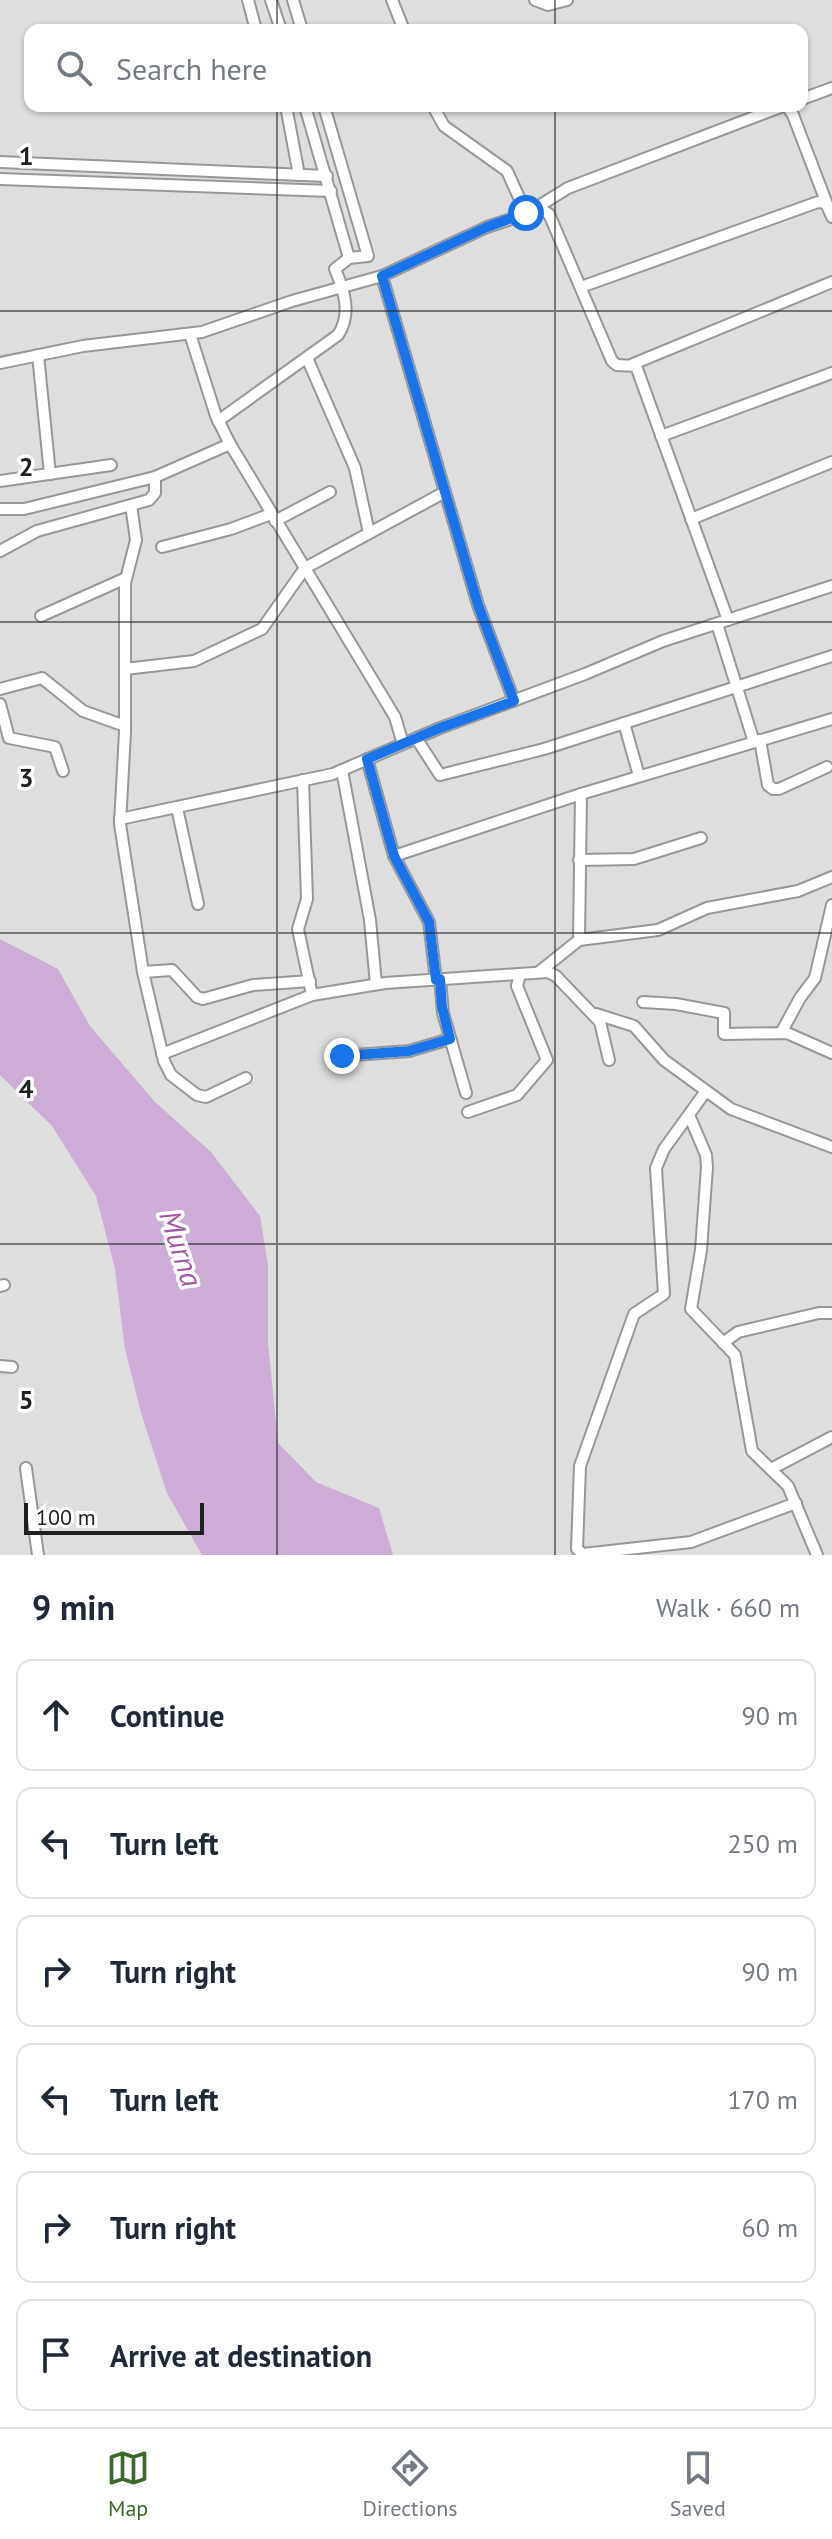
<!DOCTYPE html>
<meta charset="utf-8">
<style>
:root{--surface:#fff;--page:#f6f6f7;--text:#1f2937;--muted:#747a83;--line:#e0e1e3;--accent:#3c6929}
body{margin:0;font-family:"PT Sans",sans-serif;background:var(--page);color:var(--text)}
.scale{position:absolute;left:24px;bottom:20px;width:180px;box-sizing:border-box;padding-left:8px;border:4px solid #202020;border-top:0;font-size:22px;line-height:28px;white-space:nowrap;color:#202020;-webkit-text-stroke:6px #fff;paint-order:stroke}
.stop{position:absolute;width:24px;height:24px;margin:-18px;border:6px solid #1a73e8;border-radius:50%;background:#fff}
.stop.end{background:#1a73e8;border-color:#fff;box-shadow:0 2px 8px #0008}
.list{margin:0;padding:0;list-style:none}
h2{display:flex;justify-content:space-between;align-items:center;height:104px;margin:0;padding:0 32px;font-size:34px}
h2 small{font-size:26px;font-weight:400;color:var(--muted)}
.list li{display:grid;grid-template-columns:52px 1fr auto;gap:24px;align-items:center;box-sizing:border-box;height:112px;margin:0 16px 16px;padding:0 16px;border:2px solid var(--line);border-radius:16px}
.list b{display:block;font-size:30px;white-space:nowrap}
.list em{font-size:26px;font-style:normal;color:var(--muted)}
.icon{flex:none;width:44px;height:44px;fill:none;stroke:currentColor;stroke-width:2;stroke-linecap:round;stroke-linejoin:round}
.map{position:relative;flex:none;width:832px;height:1555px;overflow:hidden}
.search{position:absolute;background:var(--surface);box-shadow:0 2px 6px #0004;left:24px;right:24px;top:24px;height:88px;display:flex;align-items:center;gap:20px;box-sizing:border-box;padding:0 28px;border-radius:16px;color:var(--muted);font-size:30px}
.sheet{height:872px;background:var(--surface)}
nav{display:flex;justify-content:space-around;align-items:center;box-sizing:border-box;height:112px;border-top:2px solid var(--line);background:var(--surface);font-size:22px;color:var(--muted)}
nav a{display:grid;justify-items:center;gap:4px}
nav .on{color:var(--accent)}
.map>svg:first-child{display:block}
.residential{fill:#dddedd;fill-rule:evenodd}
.water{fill:#ceadd7}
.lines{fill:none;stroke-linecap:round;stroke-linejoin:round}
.minor-casing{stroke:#979797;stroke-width:14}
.minor{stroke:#fff;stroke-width:10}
.route{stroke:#1a73e8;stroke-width:10}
.grid{fill:none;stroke:#202020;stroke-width:2;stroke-opacity:0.55}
.labels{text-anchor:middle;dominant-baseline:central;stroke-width:7;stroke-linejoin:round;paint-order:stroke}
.water-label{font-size:30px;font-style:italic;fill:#a557a1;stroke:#fff}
.grid-label{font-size:26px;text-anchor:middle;font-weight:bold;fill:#202020;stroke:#fff;stroke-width:7;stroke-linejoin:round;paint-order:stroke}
</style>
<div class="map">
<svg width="832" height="1555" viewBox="0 0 832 1555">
<rect width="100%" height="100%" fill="#e8efe9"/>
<!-- residential -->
<path class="residential" d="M0,0H832V1555H0ZM30,30H802V106H30Z"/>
<!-- water -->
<polygon class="water" points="0,939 58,969 90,1026 155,1102 211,1152 260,1216 268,1265 268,1343 278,1443 316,1482 379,1508 393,1555 202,1555 167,1493 141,1413 125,1349 115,1269 96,1196 52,1126 0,1075"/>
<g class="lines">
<!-- minor casing -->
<g class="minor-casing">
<g id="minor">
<polyline points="248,0 256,30"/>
<polyline points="271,0 281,30"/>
<polyline points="293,0 302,30"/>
<polyline points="392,0 404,30"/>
<polyline points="535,0 548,5 567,0"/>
<polyline points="802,99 832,88"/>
<polyline points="286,106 299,175"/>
<polyline points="305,106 349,258"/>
<polyline points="433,106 444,126 507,171 526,213"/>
<polyline points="787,106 793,115 827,204"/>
<polyline points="0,162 327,176"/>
<polyline points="0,179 331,191"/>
<polyline points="534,209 568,188 783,106"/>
<polyline points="382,276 478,605 514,701"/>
<polyline points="581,287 818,202 826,203 832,217"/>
<polyline points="190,334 216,416 230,444 395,717 403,744"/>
<polyline points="38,355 50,474"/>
<polyline points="307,358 355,468 369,533"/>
<polyline points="0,363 83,346 202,332 292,301 382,276 487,227 541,209 549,214 612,361 617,365 636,366 728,620"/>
<polyline points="633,364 832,282"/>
<path d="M218,421L338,335C352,314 344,290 335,269L349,258L368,256L324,106"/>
<polyline points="661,436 832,373"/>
<polyline points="0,481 111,465"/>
<polyline points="131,505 136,540 125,583 125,732 120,824 143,972 164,1061 171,1075 197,1095 206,1097 246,1078"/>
<polyline points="0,509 24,509 155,477 230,444"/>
<polyline points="691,519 832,462"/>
<polyline points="275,521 330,492"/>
<polyline points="162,547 231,529 271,514"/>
<polyline points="0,551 37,531 149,500 155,493 155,477"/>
<polyline points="41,616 126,578"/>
<polyline points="717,624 754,742"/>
<polyline points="125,669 194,661 262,629 305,568 445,492"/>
<polyline points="0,689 42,678 83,711 125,726"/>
<polyline points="0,704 9,738 55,747 63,771"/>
<polyline points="624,723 639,776"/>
<polyline points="416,738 440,775 544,749 832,656"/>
<polyline points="760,740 768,785 773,789 779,789 827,767"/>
<polyline points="367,759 394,856 429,922 436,980"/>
<polyline points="342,770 370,920 376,984"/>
<polyline points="303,780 307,899 298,929 312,995"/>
<polyline points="177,808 198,904"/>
<polyline points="120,819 333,774 440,728 585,674 663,641 832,586"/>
<polyline points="394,856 581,794 832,719"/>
<polyline points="579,860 634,859 701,838"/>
<polyline points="579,940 581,794"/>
<polyline points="143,972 172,970 197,997 203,999 253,985 310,981"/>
<polyline points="539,972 579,940 658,930 707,908 798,891 832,877"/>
<polyline points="440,979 443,1013 466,1093"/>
<polyline points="643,1002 676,1004 724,1013 724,1034 787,1033 832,1053"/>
<polyline points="596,1014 634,1026 664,1060 731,1109 832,1147"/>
<polyline points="781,1033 800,998 815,978 832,905"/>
<polyline points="162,1054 312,995 385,983 548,972 556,976 600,1022 609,1060"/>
<polyline points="342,1056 409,1051 450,1039"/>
<polyline points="706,1091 664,1149 656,1168 664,1294 634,1314 580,1466 577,1549 583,1554 691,1542 796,1503"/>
<polyline points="468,1112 517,1095 547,1060 517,986 520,974"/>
<polyline points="689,1115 706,1155 707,1167 701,1250 691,1309 735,1355 752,1451 788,1486 817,1555"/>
<polyline points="0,1286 4,1285"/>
<polyline points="723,1343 738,1332 819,1313 832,1313"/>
<polyline points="0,1366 12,1367"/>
<polyline points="26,1468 38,1555"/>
<polyline points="771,1469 832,1437"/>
</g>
</g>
<!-- minor -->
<use href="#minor" class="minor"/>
</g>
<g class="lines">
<!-- route -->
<polyline class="route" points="342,1056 409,1051 450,1039 442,1007 440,979 436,980 429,922 394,856 367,759 440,728 514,701 478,605 382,276 487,227 526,213"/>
</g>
<!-- grid -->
<path class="grid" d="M277,0V30M555,0V30M277,106V1555M555,106V1555M0,311H832M0,622H832M0,933H832M0,1244H832"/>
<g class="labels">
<!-- water labels -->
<g class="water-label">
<text transform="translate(182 1248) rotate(72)">Murna</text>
</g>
</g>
<g class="grid-label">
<text x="26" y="165">1</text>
<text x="26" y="476">2</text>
<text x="26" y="787">3</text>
<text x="26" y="1098">4</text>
<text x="26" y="1409">5</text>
</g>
</svg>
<div class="scale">100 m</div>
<div class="stop" style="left:526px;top:213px"></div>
<div class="stop end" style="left:342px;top:1056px"></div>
<div class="search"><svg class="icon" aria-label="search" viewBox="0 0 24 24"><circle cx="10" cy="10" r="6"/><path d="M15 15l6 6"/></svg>Search here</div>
</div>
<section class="sheet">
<h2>9 min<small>Walk · 660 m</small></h2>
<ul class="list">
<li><svg class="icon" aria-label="ahead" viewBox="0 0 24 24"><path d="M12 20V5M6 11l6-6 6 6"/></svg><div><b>Continue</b></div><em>90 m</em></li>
<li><svg class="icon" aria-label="left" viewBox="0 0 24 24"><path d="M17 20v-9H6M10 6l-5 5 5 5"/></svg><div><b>Turn left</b></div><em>250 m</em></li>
<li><svg class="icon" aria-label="right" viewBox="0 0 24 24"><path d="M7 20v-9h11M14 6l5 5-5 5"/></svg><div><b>Turn right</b></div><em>90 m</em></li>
<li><svg class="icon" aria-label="left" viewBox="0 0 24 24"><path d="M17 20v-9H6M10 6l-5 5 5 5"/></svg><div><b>Turn left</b></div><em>170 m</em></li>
<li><svg class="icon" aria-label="right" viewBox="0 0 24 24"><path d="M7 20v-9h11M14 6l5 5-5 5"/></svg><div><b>Turn right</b></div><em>60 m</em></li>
<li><svg class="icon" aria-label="arrive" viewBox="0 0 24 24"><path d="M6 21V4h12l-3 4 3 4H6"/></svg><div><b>Arrive at destination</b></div></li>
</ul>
</section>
<nav>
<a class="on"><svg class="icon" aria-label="map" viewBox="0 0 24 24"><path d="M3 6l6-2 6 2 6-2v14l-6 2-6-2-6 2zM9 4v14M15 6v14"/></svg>Map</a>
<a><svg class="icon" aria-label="directions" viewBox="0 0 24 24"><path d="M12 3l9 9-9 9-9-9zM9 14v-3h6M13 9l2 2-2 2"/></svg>Directions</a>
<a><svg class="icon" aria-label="saved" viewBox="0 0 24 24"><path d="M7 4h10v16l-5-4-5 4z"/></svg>Saved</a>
</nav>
